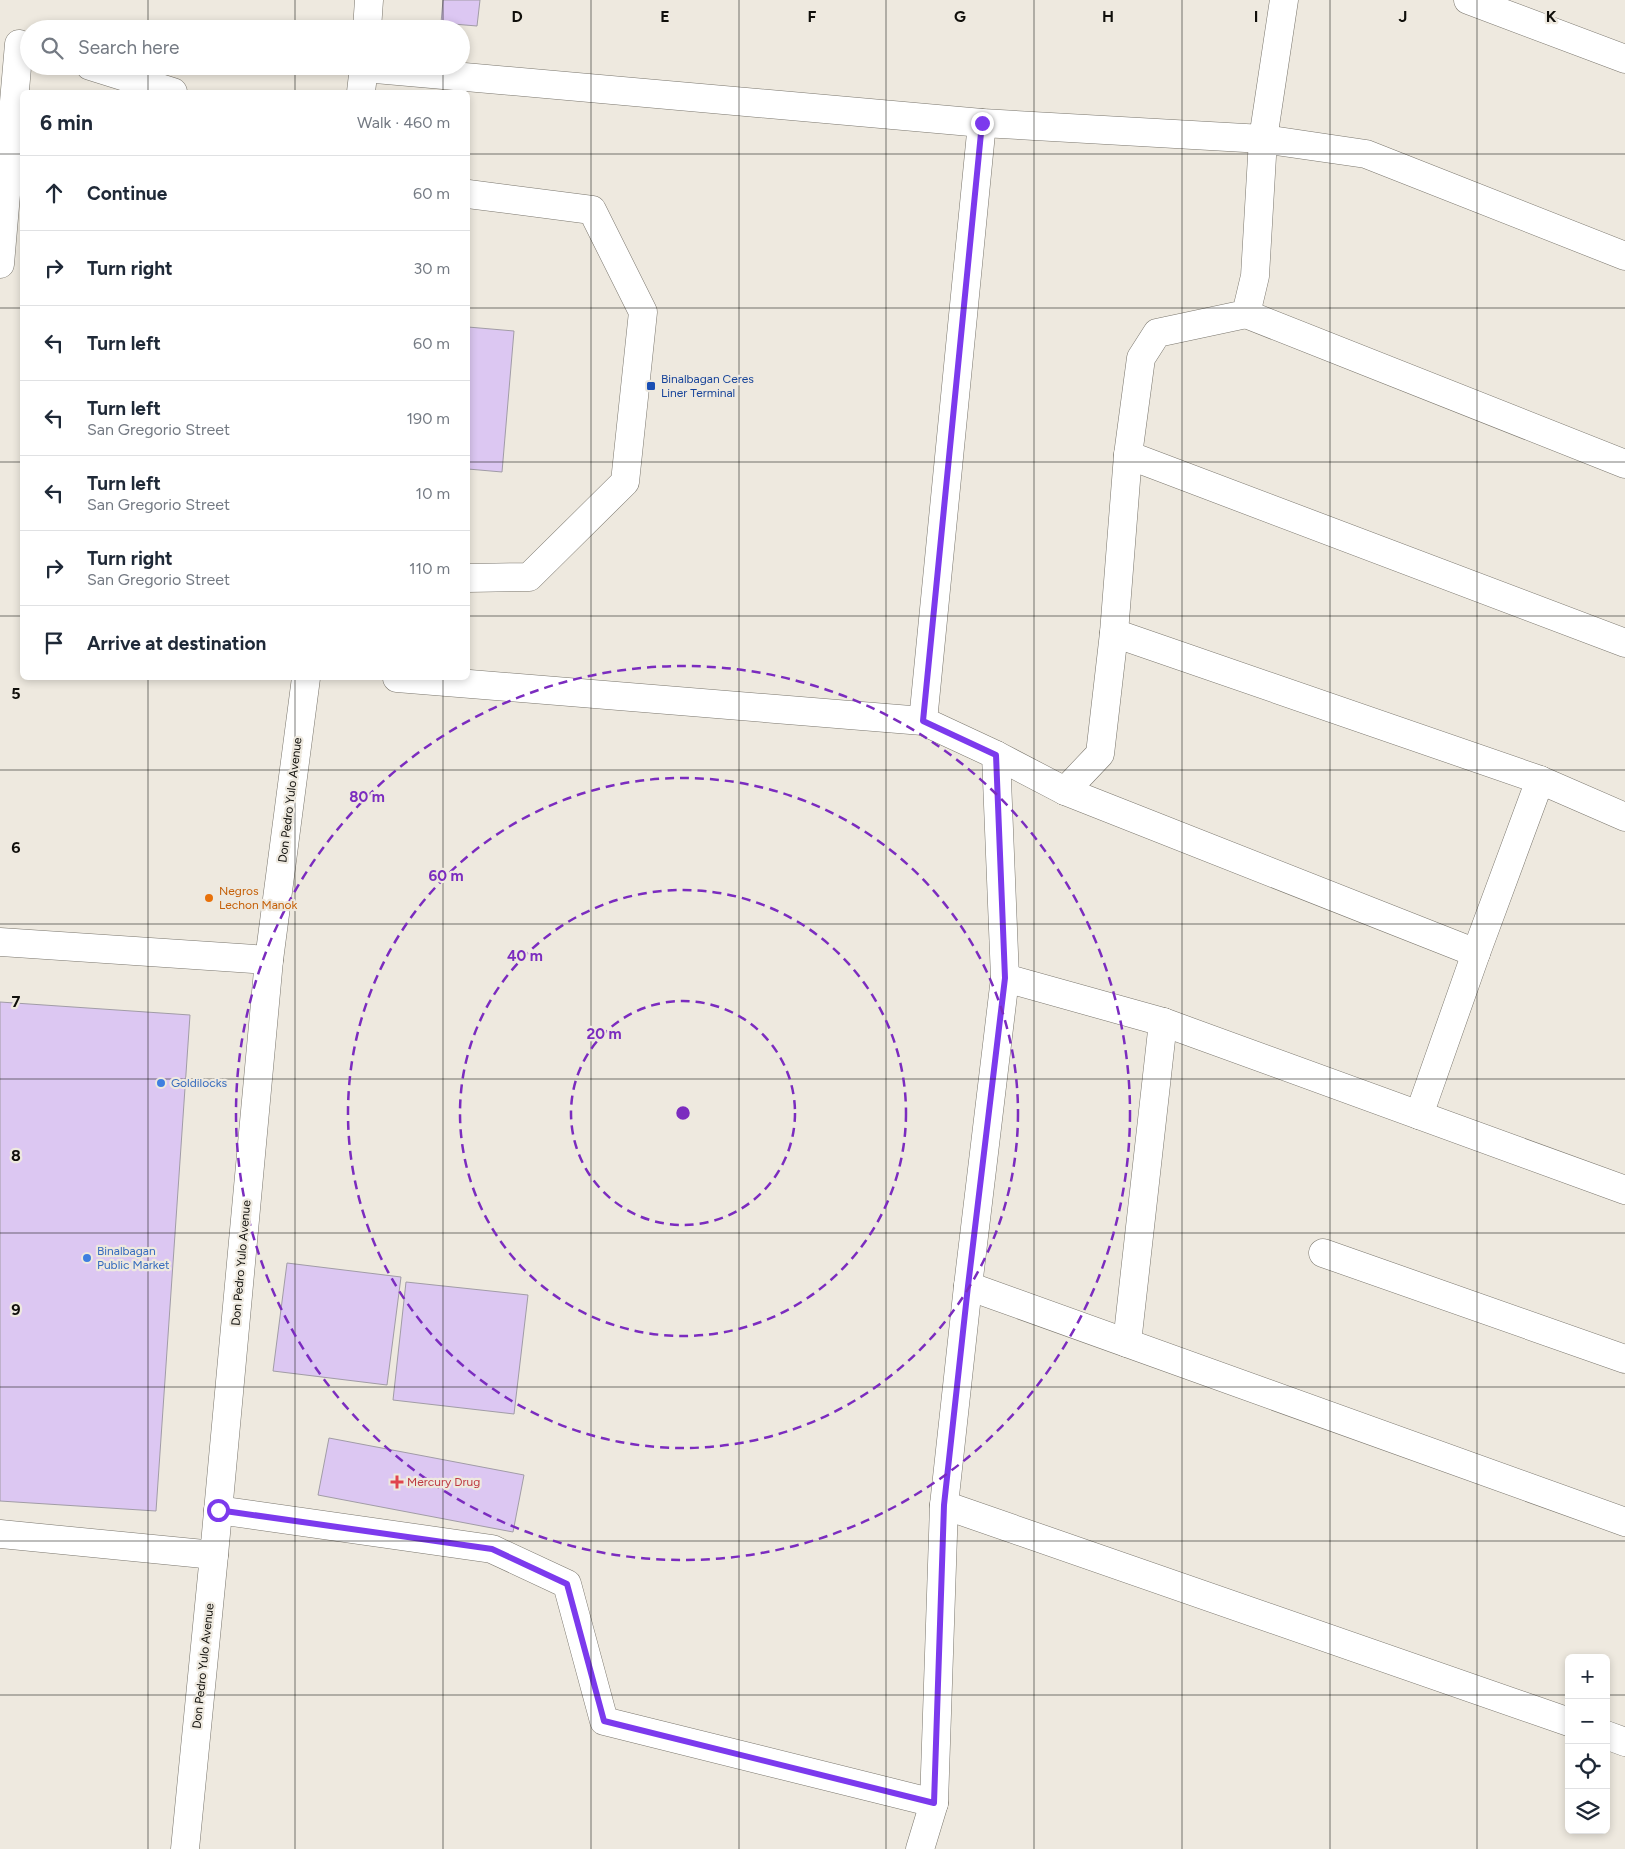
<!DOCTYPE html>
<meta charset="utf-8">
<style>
:root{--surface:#fff;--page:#f6f6f7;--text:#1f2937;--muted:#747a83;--line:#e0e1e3}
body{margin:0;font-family:Figtree,sans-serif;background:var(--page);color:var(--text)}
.controls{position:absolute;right:15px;bottom:15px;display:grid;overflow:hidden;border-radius:8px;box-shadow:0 2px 8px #0003}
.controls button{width:45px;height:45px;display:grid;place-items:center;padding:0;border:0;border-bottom:1px solid var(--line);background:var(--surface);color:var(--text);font:25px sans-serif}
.stop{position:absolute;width:15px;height:15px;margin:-11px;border:4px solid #7c3aed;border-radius:50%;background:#fff}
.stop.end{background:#7c3aed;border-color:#fff;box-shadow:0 1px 5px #0008}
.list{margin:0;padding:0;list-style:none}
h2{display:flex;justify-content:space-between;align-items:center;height:65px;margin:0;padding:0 20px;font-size:21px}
h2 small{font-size:16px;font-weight:400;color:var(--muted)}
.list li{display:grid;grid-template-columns:32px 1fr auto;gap:15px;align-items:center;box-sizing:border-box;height:75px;padding:0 20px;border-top:1px solid var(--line)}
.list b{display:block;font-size:19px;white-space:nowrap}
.list p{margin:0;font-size:16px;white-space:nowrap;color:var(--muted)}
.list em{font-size:16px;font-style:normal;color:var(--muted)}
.icon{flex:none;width:28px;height:28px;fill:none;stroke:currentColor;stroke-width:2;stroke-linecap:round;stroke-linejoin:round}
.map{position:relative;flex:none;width:1625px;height:1849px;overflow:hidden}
.search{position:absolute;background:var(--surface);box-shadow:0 2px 8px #0003;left:20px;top:20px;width:450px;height:55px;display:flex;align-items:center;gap:12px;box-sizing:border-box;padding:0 18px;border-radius:28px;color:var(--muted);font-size:19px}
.panel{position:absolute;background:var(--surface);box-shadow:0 2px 8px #0003;left:20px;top:90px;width:450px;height:590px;border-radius:8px}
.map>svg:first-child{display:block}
.building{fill:#dcc7f2;stroke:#a19ca6}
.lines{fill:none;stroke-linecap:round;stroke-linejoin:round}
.minor-casing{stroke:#7a766d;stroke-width:29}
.minor{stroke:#fff;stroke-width:28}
.route{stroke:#7c3aed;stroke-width:6}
.grid{fill:none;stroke:#100f0b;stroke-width:1;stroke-opacity:0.55}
.ring{fill:none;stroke:#7b2cbf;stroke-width:2.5;stroke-dasharray:9 6}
.transit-dot{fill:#1a4fb4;stroke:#eee9df;stroke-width:2}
.food-dot{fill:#e8710a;stroke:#eee9df;stroke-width:2}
.shop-dot{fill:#3f7fe0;stroke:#eee9df;stroke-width:2}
.health-dot{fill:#e0444e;stroke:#eee9df;stroke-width:2}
.labels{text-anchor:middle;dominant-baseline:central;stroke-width:4.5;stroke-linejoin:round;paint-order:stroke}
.transit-label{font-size:12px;fill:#164399;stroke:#eee9df;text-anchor:start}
.street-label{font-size:12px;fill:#100f0b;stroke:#eee9df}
.food-label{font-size:12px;fill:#c56008;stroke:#eee9df;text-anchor:start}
.shop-label{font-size:12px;fill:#366cbe;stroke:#eee9df;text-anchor:start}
.health-label{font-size:12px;fill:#be3a42;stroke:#eee9df;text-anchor:start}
.grid-label{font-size:16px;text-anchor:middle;font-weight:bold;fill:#100f0b;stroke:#eee9df;stroke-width:4.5;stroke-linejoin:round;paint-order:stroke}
.centre{fill:#7b2cbf;stroke:#eee9df;stroke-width:2.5}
.ring-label{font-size:15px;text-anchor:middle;font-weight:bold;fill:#7b2cbf;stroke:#eee9df;stroke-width:4.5;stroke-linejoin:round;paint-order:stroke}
</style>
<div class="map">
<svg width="1625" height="1849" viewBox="0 0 1625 1849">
<rect width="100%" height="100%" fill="#eee9df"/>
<!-- building -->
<g class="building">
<polygon points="443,0 480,0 477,26 441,23"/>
<polygon points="468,327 514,331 502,472 468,469"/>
<polygon points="0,1002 190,1015 156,1511 0,1501"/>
<polygon points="287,1263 401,1277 387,1385 273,1371"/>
<polygon points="406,1282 528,1295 514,1414 393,1400"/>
<polygon points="329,1438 524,1475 513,1532 318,1495"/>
</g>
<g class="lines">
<!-- minor casing -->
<g class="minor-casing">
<g id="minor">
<polyline points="1468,0 1625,59"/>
<polyline points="367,29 369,0"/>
<polyline points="90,66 173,92"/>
<polyline points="364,68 982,123 1263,139 1284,0"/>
<polyline points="361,92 364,66"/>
<polyline points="468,194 592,210 643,312 625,482 529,577 468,578"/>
<polyline points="0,264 19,44"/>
<polyline points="1246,314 1625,464"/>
<polyline points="1128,455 1625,643"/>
<polyline points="1114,633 1540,780 1625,817"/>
<polyline points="397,678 923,721"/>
<polyline points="996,755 1065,791 1476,953"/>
<polyline points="1065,791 1100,754 1114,633 1128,455 1141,358 1157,333 1246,314 1255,276 1263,139 1366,154 1625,256"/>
<polyline points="0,942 269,960"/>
<polyline points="1005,978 1163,1022 1625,1190"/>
<polyline points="1419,1115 1476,953 1540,780"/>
<polyline points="1323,1253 1625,1359"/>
<polyline points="968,1286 1625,1522"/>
<polyline points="1127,1343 1163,1022"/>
<polyline points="944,1505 1569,1722"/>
<polyline points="218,1510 492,1549 567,1584 604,1721 934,1803"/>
<polyline points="0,1534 214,1555"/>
<polyline points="1606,1735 1625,1742"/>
<polyline points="185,1849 214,1555 269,960 306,678"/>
<polyline points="920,1849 934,1803 944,1505 968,1286 1005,978 996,755 923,721 982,123"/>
</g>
</g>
<!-- minor -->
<use href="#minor" class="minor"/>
</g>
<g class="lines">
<!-- route -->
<polyline class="route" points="218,1510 492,1549 567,1584 604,1721 934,1803 944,1505 968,1286 1005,978 996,755 923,721 982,123"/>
</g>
<!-- grid -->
<path class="grid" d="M148,0V29M295,0V29M443,0V29M591,0V1849M739,0V1849M886,0V1849M1034,0V1849M1182,0V1849M1330,0V1849M1477,0V1849M148,66V92M295,66V92M443,66V92M0,154H22M468,154H1625M0,308H22M468,308H1625M0,462H22M468,462H1625M0,616H22M468,616H1625M148,678V1849M295,678V1849M443,678V1849M0,770H1625M0,924H1625M0,1079H1625M0,1233H1625M0,1387H1625M0,1541H1625M0,1695H1569M1606,1695H1625"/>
<!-- distance rings -->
<g class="ring">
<circle cx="683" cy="1113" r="112"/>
<circle cx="683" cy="1113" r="223"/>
<circle cx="683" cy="1113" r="335"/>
<circle cx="683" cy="1113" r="447"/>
</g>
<!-- markers -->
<rect class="transit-dot" x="646" y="381" width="10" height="10" rx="2.5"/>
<circle class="food-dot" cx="209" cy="898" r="5"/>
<g class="shop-dot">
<circle cx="161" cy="1083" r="5"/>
<circle cx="87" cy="1258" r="5"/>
</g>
<path class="health-dot" d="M394.5 1474.5h5v5h5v5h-5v5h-5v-5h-5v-5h5z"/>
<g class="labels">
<!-- transit labels -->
<g class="transit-label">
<text x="661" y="379">Binalbagan Ceres<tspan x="661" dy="14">Liner Terminal</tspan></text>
</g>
<!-- street labels -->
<g class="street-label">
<text transform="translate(290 800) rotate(-83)">Don Pedro Yulo Avenue</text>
<text transform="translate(241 1263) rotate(-85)">Don Pedro Yulo Avenue</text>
<text transform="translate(203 1666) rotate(-84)">Don Pedro Yulo Avenue</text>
</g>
<!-- food labels -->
<g class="food-label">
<text x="219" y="891">Negros<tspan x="219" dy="14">Lechon Manok</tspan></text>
</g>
<!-- shop labels -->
<g class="shop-label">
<text x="171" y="1083">Goldilocks</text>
<text x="97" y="1251">Binalbagan<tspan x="97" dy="14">Public Market</tspan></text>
</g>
<!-- health labels -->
<g class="health-label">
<text x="407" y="1482">Mercury Drug</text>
</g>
</g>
<g class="grid-label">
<text x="517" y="22">D</text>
<text x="665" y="22">E</text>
<text x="812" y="22">F</text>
<text x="960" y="22">G</text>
<text x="1108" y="22">H</text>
<text x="1256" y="22">I</text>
<text x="1403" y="22">J</text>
<text x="1551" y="22">K</text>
<text x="16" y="699">5</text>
<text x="16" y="853">6</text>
<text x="16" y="1007">7</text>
<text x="16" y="1161">8</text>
<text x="16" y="1315">9</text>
</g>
<circle cx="683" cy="1113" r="8" class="centre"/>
<g class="ring-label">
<text x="367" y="802">80 m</text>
<text x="446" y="881">60 m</text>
<text x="525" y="961">40 m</text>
<text x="604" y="1039">20 m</text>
</g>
</svg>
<div class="controls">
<button>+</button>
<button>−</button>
<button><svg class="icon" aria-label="locate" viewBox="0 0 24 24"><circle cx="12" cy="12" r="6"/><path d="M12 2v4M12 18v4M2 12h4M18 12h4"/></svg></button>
<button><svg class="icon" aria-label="layers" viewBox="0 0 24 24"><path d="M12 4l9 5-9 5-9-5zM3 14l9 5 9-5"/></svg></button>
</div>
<div class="stop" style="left:218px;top:1510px"></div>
<div class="stop end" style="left:982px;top:123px"></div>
<div class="search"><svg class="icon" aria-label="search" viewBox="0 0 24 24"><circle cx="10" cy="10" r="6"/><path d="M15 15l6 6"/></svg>Search here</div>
<section class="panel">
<h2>6 min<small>Walk · 460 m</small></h2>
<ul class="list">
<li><svg class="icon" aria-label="ahead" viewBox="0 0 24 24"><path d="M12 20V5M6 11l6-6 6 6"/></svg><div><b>Continue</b></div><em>60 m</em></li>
<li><svg class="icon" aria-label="right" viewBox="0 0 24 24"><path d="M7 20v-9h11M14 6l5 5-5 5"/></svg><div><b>Turn right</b></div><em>30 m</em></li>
<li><svg class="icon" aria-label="left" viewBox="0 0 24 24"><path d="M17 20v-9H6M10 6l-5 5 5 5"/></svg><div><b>Turn left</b></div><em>60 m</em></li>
<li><svg class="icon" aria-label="left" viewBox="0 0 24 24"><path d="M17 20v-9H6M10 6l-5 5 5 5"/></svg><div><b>Turn left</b><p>San Gregorio Street</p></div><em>190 m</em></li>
<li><svg class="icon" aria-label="left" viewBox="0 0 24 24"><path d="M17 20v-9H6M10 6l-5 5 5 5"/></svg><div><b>Turn left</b><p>San Gregorio Street</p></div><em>10 m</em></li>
<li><svg class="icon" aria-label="right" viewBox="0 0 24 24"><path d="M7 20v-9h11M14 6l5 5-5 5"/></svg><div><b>Turn right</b><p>San Gregorio Street</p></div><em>110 m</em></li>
<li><svg class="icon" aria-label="arrive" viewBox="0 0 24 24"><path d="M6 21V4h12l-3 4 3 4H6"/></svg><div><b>Arrive at destination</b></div></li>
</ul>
</section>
</div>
